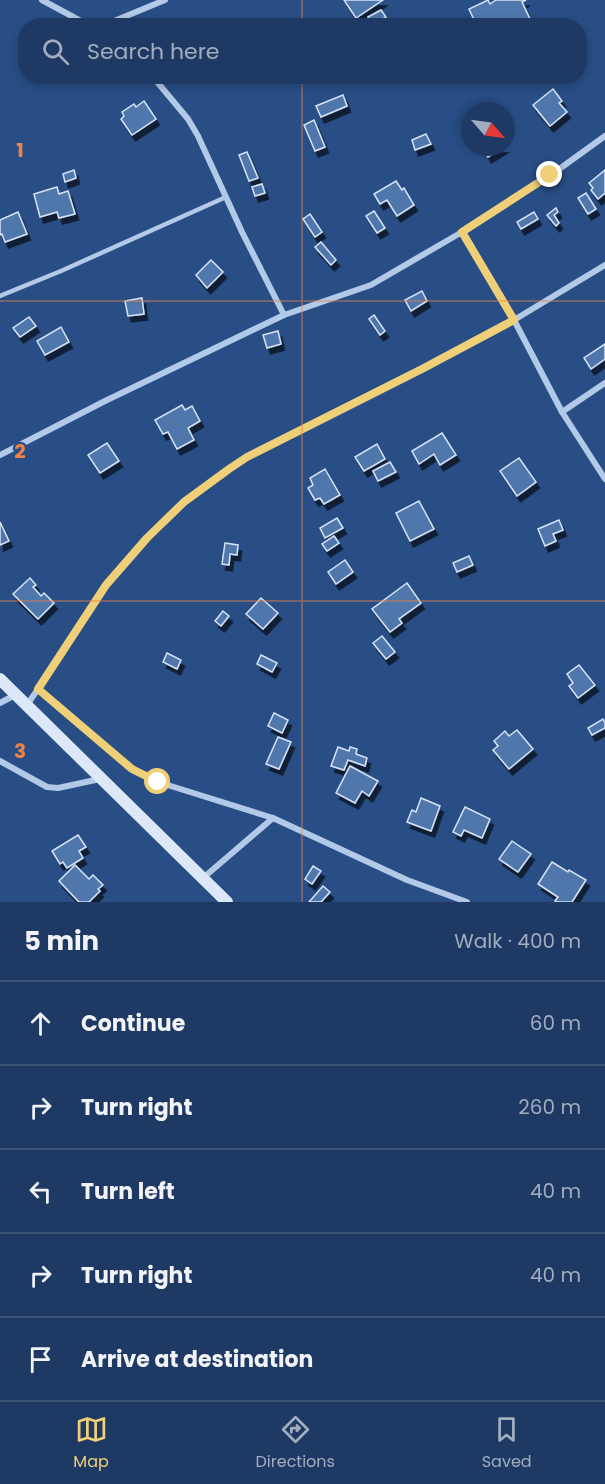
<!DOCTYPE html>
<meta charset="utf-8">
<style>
:root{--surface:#1e3a64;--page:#26416a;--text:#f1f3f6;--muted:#a1adbf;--line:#3c5478;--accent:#efd078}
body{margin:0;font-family:Poppins,sans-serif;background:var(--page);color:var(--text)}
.compass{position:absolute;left:461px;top:102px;width:54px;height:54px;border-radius:50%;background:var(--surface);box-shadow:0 3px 9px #0003;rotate:118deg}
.stop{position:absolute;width:18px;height:18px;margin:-14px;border:4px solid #efd078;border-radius:50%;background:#fff}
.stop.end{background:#efd078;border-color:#fff;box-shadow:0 2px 6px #0008}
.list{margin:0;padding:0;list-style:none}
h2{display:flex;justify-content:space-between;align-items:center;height:78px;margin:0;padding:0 24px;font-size:26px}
h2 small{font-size:20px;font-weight:400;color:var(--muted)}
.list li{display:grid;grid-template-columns:39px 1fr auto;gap:18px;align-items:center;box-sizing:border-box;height:84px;padding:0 24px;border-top:2px solid var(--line)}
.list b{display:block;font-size:22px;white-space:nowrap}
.list em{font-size:20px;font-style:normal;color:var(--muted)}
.icon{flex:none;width:33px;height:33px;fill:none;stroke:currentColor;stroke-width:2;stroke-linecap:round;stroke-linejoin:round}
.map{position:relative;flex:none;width:605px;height:902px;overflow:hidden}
.search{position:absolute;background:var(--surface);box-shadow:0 3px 9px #0003;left:18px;right:18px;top:18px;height:66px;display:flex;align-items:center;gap:15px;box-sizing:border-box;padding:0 21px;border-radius:24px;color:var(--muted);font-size:22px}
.sheet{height:498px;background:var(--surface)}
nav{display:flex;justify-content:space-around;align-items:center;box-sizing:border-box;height:84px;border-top:2px solid var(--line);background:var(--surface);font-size:16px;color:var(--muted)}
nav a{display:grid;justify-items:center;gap:3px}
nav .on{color:var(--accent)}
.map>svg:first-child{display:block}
.building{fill:#5077ac;stroke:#d5e3f6;stroke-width:1.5;filter:url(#shadow)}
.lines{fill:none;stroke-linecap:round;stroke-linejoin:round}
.lane{stroke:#b2c9e7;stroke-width:4.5}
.street{stroke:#b2c9e7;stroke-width:6}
.secondary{stroke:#dce7f7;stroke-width:12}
.route{stroke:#efd078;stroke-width:8}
.grid{fill:none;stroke:#ee8249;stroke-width:1.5;stroke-opacity:0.55}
.grid-label{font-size:20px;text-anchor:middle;font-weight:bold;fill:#ee8249;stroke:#284e85;stroke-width:4.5;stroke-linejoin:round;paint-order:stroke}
</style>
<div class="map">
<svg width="605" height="902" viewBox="0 0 605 902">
<defs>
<filter id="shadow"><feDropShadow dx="3.5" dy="6" stdDeviation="0" flood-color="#0009"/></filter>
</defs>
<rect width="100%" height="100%" fill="#284e85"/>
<!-- building -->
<g class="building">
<polygon points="344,0 383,0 356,18"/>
<polygon points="488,0 490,4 496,0 526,0 522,2 531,21 523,26 477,26 469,9"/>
<polygon points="381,10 386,17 373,25 368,17"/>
<polygon points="553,89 562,101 559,103 567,112 550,126 533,105"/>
<polygon points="343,95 347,106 321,117 316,106"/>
<polygon points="144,101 156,119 132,135 121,119 124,116 122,112 134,104 136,107"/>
<polygon points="314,120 325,147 315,151 304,125"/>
<polygon points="426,134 431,144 415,150 412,140"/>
<polygon points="482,147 504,147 488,157"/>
<polygon points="247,152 258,178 249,181 239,155"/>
<polygon points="74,170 76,178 65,182 63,174"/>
<polygon points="605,170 605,193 598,199 591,190 593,188 589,183"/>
<polygon points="396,181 402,190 404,188 414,205 397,216 387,200 380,204 374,194"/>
<polygon points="262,184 265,193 255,196 252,187"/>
<polygon points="57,187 59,194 68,191 75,214 59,218 57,212 40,217 34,194"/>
<polygon points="586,193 596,209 588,214 578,198"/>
<polygon points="556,208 558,212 554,215 559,223 556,226 547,215"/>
<polygon points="374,211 385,228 377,233 366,216"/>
<polygon points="18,212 27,234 5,242 2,234 0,235 0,220"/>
<polygon points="534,212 538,219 521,229 517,222"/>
<polygon points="310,214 322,232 315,237 303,219"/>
<polygon points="321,242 336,260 331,265 315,247"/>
<polygon points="211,260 223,272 207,288 196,275"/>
<polygon points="422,291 427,301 411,311 405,300"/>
<polygon points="142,298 144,314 128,316 125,301"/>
<polygon points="374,315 385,331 380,335 369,319"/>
<polygon points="29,317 36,326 20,337 13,328"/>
<polygon points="61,327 69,342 45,355 37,341"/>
<polygon points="278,331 281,344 267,348 263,335"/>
<polygon points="605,344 605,359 591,369 584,358"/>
<polygon points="182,405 185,410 192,406 200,421 188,428 194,440 177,449 168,432 163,434 155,420"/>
<polygon points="442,433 456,455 440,465 434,454 419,464 412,451"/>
<polygon points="107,443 119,461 100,473 88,455"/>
<polygon points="377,444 385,459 364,471 355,457"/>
<polygon points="519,458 536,482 517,496 500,471"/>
<polygon points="390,462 396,472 378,481 373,471"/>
<polygon points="325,469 340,495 324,504 320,498 315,500 308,488 313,485 310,478"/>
<polygon points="419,501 434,529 410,541 396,513"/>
<polygon points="337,518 343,528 325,538 320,528"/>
<polygon points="559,520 563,530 553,534 556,541 545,546 538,529"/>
<polygon points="0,522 9,541 0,545"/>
<polygon points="334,536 339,543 327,551 322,544"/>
<polygon points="225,543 238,545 237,555 230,554 229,565 222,564"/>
<polygon points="469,556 473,565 457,572 453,563"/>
<polygon points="345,560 353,572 336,584 328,572"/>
<polygon points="30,578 36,585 33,587 41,596 44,593 54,603 38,619 13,594"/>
<polygon points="407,583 421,603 399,619 402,623 390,632 372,609"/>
<polygon points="261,598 278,613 263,629 246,614"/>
<polygon points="223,611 229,616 221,626 215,621"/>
<polygon points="382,636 395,652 386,659 373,643"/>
<polygon points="167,653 181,660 177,669 163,662"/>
<polygon points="261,655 277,663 272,672 257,664"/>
<polygon points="579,665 595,685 578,698 569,686 573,683 567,674"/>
<polygon points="274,713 288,720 282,733 268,726"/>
<polygon points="603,719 605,723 605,728 592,735 588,728"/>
<polygon points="517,730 533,749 509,769 493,750 498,746 494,741 505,731 509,736"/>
<polygon points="278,737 291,742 279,769 266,764"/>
<polygon points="338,747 349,751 350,747 357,749 356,754 367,758 365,766 348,760 344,770 331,766"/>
<polygon points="350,766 378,781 369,796 362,791 355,803 336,793"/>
<polygon points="421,798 440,806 431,831 407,822 412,810 416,812"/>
<polygon points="465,807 490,819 482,838 464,830 461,836 453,832"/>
<polygon points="78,835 86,847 79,851 83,858 67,868 63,862 60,864 52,851"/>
<polygon points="512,841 531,854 518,872 499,859"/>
<polygon points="552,862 568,872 569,870 586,880 572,902 557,902 555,901 558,897 538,884"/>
<polygon points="75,865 89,879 93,875 103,885 98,889 100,891 89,902 79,902 59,881"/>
<polygon points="313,866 321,871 312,884 305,879"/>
<polygon points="323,886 330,892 321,902 309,902"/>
</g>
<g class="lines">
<!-- lane -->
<polyline class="lane" points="0,296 61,271 226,197"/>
<!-- street -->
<g class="street">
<polyline points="42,0 90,26"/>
<polyline points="102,26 165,0"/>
<polyline points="151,76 158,83 188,119 198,136 242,232 284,315"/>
<polyline points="462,232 514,320 562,412 605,479"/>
<polyline points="562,412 605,383"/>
<polyline points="0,455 105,401 284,315 371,285 462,232 551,175 605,136"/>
<polyline points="38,689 132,769 158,782 273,818 407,880 467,902"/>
<polyline points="0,703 15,695"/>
<polyline points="27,705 38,689 106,585 146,538 184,502 229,469 247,457 425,367 514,320 605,265"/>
<polyline points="0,761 47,787 58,788 100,779"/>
<polyline points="203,878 273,818"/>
</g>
<!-- secondary -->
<polyline class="secondary" points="0,679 227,902"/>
</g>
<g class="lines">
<!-- route -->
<polyline class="route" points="158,782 132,769 38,689 106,585 147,538 184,502 229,469 247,457 422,369 514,320 462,232 550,175"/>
</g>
<!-- grid -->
<path class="grid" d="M302,0V26M302,76V902M0,301H605M0,601H605"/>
<g class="grid-label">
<text x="20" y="157">1</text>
<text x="20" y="458">2</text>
<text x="20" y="758">3</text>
</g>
</svg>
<svg class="compass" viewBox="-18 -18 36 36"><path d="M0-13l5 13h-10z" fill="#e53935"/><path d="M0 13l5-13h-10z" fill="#a1adbf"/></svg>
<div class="stop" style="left:158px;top:782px"></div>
<div class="stop end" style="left:550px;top:175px"></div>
<div class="search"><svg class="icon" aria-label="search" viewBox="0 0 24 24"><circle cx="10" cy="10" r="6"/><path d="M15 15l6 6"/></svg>Search here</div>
</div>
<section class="sheet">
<h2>5 min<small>Walk · 400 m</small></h2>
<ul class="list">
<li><svg class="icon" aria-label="ahead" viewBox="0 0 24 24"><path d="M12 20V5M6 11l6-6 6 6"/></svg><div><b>Continue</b></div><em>60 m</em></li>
<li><svg class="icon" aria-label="right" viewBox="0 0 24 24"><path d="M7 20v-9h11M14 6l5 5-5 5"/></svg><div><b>Turn right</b></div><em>260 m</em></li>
<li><svg class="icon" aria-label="left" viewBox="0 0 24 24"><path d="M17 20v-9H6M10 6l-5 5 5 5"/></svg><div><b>Turn left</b></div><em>40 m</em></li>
<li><svg class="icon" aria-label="right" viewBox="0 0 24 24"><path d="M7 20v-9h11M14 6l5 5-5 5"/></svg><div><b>Turn right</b></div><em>40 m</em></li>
<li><svg class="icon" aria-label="arrive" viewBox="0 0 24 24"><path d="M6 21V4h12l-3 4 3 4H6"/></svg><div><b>Arrive at destination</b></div></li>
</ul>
</section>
<nav>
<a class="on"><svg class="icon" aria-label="map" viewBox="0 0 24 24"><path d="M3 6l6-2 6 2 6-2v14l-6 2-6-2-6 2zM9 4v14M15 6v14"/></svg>Map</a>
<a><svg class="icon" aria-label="directions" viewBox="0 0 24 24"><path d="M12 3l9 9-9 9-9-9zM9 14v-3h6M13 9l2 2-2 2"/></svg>Directions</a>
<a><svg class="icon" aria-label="saved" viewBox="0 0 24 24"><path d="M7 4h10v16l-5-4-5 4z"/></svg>Saved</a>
</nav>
